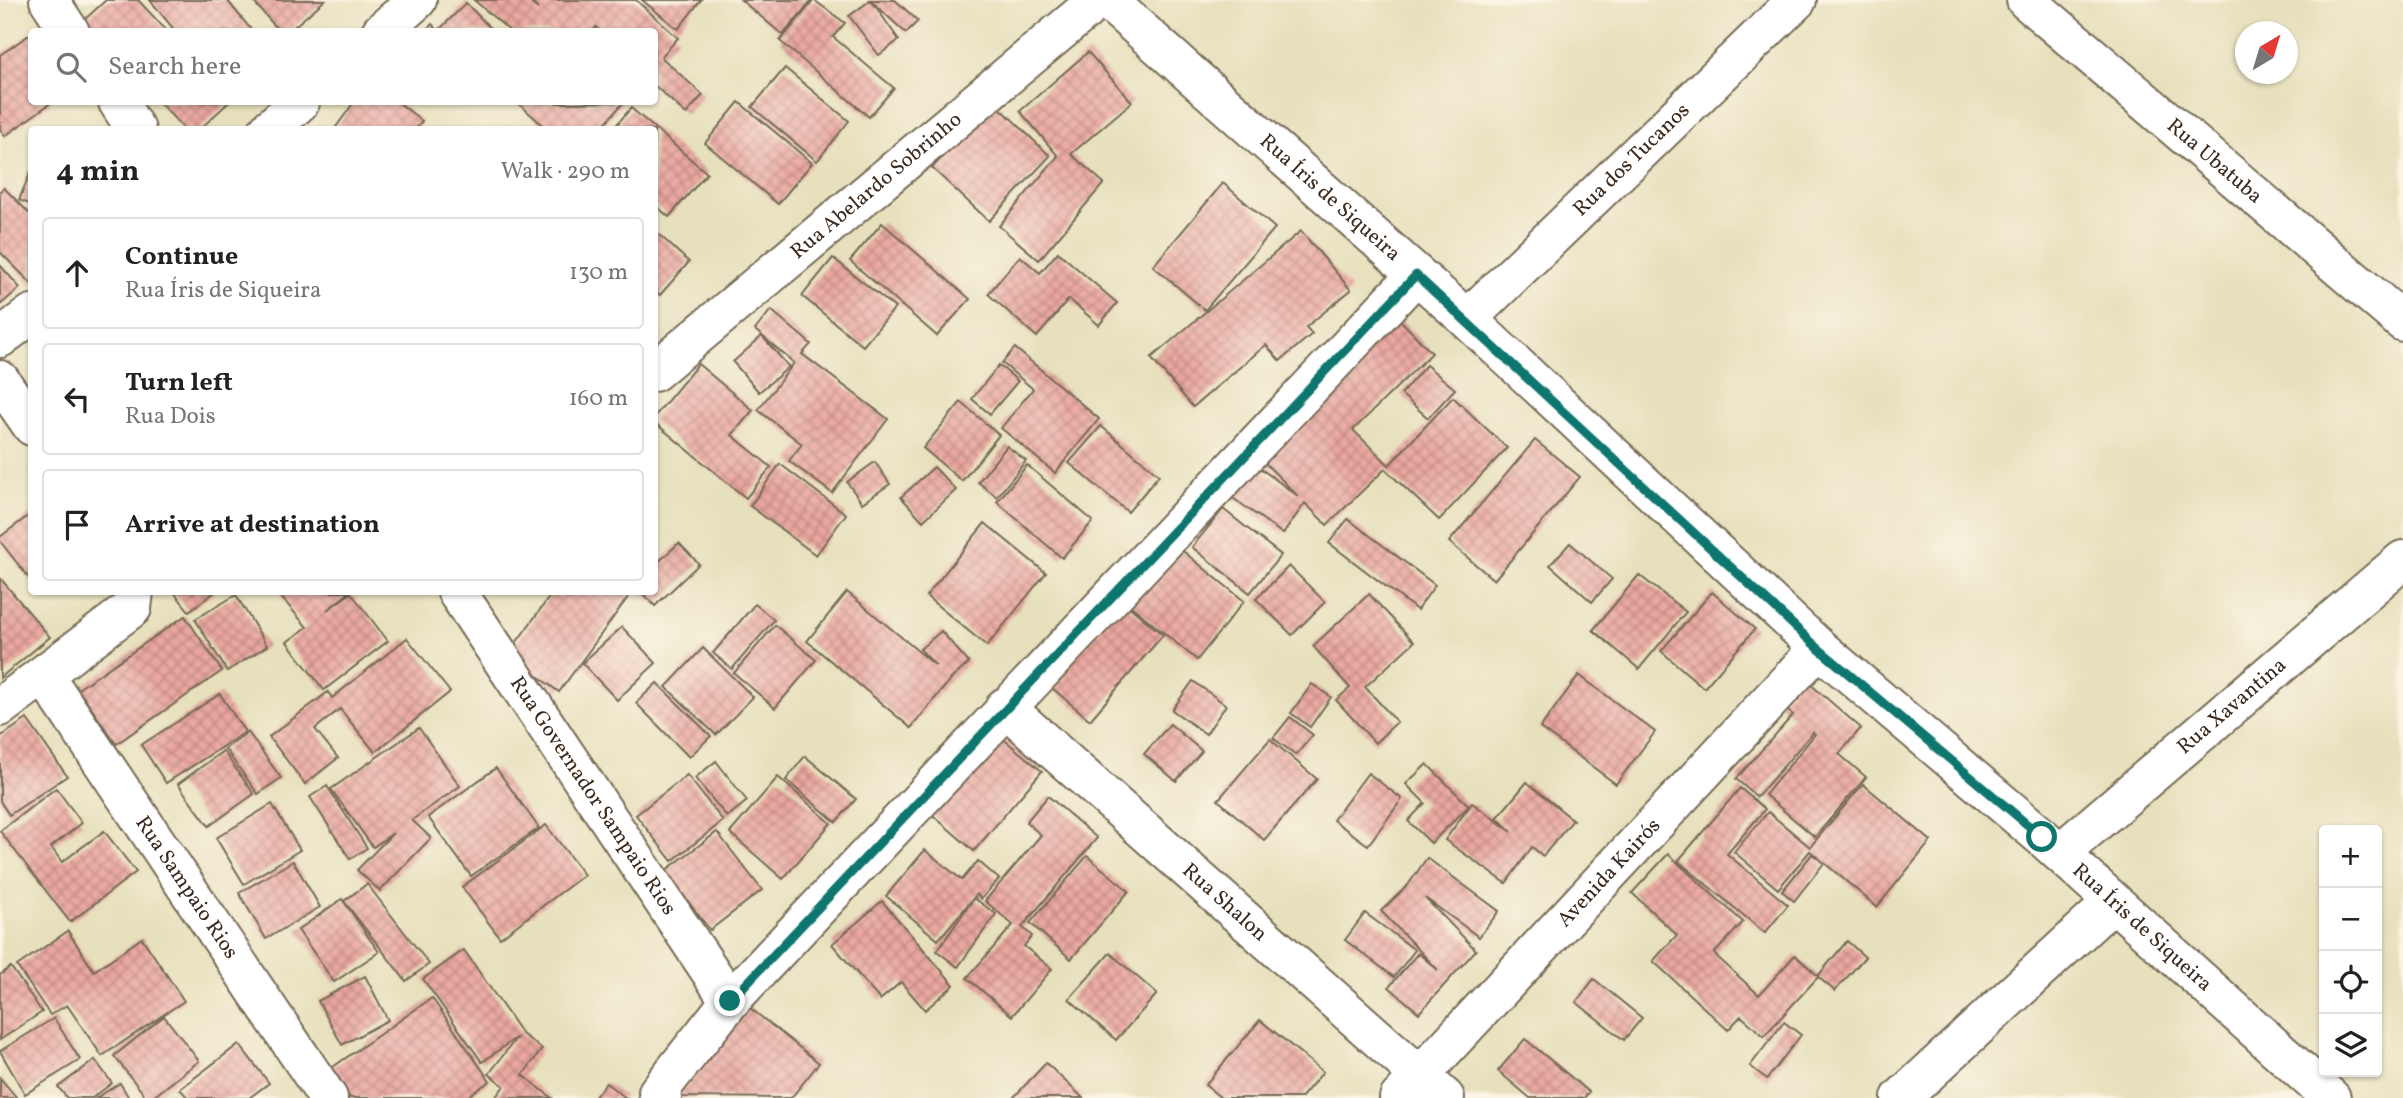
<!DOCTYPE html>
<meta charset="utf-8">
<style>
:root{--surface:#fff;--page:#f6f6f6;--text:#222;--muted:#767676;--line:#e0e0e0}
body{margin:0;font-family:Vollkorn,serif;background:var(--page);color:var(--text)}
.controls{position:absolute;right:21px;bottom:21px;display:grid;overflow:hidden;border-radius:7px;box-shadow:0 2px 5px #0004}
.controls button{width:63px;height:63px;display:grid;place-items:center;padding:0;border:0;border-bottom:2px solid var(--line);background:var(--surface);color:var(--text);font:35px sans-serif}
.compass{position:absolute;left:2235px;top:21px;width:63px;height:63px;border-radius:50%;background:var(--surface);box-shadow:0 2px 5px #0004;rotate:38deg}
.stop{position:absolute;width:21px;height:21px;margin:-16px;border:5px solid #0f766e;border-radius:50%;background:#fff}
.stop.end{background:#0f766e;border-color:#fff;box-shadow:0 2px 7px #0008}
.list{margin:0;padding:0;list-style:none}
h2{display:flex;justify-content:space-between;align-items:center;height:91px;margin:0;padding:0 28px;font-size:30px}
h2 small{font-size:23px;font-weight:400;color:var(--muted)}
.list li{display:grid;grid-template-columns:46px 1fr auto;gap:21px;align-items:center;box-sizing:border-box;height:112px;margin:0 14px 14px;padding:0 14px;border:2px solid var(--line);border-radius:7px}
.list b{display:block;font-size:26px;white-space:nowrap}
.list p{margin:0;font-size:23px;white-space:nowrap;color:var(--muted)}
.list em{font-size:23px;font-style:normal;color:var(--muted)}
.icon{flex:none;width:38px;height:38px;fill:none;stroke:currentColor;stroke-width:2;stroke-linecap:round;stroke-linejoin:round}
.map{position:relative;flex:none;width:2403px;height:1098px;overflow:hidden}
.search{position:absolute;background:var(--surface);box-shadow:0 2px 5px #0004;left:28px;top:28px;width:630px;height:77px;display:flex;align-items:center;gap:18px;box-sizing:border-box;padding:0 24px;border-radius:7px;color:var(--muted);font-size:26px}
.panel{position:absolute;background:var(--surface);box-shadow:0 2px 5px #0004;left:28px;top:126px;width:630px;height:469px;border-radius:7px}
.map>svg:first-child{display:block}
.building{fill:url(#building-cross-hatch)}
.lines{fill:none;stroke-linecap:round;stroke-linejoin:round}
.minor-casing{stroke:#776a56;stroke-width:42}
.tertiary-casing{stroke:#776a56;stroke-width:42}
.minor{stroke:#fff;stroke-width:38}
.tertiary{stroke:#fff;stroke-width:38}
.route{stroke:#0f766e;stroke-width:9}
.labels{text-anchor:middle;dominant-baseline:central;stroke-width:7;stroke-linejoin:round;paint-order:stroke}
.street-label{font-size:21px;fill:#3b2a1e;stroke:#fcf5e5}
</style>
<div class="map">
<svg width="2403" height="1098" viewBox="0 0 2403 1098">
<defs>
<pattern id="building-cross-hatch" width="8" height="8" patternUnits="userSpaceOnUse" patternTransform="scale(1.75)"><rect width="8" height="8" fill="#eaa7a0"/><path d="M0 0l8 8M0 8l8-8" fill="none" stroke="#bf8882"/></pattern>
</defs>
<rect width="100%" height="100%" fill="#fcf5e5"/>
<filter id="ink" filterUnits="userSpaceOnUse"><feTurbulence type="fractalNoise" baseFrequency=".0143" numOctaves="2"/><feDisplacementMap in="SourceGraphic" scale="14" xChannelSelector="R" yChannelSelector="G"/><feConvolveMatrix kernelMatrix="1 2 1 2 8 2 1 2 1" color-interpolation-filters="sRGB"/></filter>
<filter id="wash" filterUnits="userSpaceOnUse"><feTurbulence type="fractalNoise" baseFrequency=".00686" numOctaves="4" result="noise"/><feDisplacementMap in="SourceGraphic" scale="28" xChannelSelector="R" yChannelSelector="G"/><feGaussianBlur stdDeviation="1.57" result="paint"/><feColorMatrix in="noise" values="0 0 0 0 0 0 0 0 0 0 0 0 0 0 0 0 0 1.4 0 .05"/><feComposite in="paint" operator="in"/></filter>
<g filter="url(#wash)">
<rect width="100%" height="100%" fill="#e7e0bd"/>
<g id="blocks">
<!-- building -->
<g class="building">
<polygon points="106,0 138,0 168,32 93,32 83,21"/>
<polygon points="150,0 227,0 253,32 176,32"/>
<polygon points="252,0 325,0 288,32 280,32"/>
<polygon points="474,0 527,0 538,9 529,0 636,0 678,38 661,57 703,95 686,114 654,85 654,32 601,32 596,27 592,32 511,32"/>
<polygon points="642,0 701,0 678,29"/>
<polygon points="741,0 812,0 783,35"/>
<polygon points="814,0 845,23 833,37 894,88 869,117 780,41"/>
<polygon points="870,0 895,0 918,21 906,33"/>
<polygon points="871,0 899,40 879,55 849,16"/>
<polygon points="466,3 494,32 424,32 432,24 438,31"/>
<polygon points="32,33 32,102 52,102 5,136 0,129 0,55"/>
<polygon points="1088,52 1132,102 1071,154 1104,183 1039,260 999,226 1058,156 1020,111"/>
<polygon points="785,68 849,121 817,161 752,107"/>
<polygon points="159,102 229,102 199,130 185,130"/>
<polygon points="354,102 398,102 422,121 415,130 334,130"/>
<polygon points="517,102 561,103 624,102 599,130 548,130"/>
<polygon points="739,102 812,163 778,204 705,143"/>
<polygon points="994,102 1050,156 989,221 932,168"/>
<polygon points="631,108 707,173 669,217 654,204 654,130 612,130"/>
<polygon points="31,171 32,171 32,205 19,200"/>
<polygon points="1223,183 1275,228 1205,310 1153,266"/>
<polygon points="4,188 32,216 32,284 0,252 0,191"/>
<polygon points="882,223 970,299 937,336 850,261"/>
<polygon points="654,230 689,262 660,295 654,290"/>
<polygon points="1301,231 1351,290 1306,327 1312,334 1280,361 1266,345 1193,407 1151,358"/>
<polygon points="1058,252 1117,303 1099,325 1069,299 1037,337 988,294 1020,256 1040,273"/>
<polygon points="833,258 895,308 863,346 802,296"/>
<polygon points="0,265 20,288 0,305"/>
<polygon points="771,310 811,344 802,354 888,419 832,493 789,461 802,444 758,410 794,363 755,330"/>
<polygon points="1399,319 1432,353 1353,430 1389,465 1453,397 1507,448 1439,520 1385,469 1327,525 1305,503 1283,534 1230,496 1253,463 1298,496 1259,457"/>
<polygon points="762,336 789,367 759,392 733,362"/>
<polygon points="1015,348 1099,419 1055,473 1001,428 1033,389 1002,363"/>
<polygon points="698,364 753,410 732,435 771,467 746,498 654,422 654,417"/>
<polygon points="999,365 1018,381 990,414 972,399"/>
<polygon points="1426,365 1455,389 1428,418 1401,394"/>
<polygon points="961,402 999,435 962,481 923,448"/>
<polygon points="1101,426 1159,475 1128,512 1069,463"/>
<polygon points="1535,440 1580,477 1494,580 1449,542"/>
<polygon points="1007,446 1026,461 997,497 978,482"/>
<polygon points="875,462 890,484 862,503 847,482"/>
<polygon points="780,464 846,514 816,555 750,506"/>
<polygon points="1027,465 1093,521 1062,558 997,502"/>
<polygon points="934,467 956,490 923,521 901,497"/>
<polygon points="1223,509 1281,555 1250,593 1192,547"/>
<polygon points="32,513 32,582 0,541 0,537"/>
<polygon points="1348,519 1435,585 1417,610 1329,543"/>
<polygon points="985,523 1046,573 987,646 926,596"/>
<polygon points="679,543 699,564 655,606 641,592 654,592 654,566"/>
<polygon points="1570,543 1612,579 1592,602 1550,565"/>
<polygon points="1178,547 1244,601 1197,660 1131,606"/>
<polygon points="1289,566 1325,602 1292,635 1256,599"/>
<polygon points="1639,575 1686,612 1639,669 1593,630"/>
<polygon points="0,578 50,637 0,678"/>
<polygon points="174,592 215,592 189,611"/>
<polygon points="285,592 350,592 327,610 351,593 388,641 324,690 287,642 307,627 280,596"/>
<polygon points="553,592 631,593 559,692 508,654"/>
<polygon points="847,592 936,666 920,649 941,631 969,663 951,679 911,728 807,641"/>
<polygon points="1712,592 1755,629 1704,688 1661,651"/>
<polygon points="1369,594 1414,642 1365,687 1397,722 1375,743 1336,700 1350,688 1313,646"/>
<polygon points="236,595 267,646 227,671 195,619"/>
<polygon points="1118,597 1163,635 1090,720 1046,683"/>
<polygon points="755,604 774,620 732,669 713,653"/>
<polygon points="185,616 222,671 116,744 78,689"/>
<polygon points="775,625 816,660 775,708 734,673"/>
<polygon points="622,627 656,663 617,700 582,663"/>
<polygon points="407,638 450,692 375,752 340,709 315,729 338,758 305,784 269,737 328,692 332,698"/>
<polygon points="703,648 753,697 716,735 666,687"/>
<polygon points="1579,675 1655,732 1616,784 1540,728"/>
<polygon points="1802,677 1861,728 1839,754 1866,777 1815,837 1765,795 1815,734 1813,732 1757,797 1736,779 1793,715 1780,704"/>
<polygon points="1193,681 1226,705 1206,734 1172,710"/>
<polygon points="657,683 711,736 689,757 636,703"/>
<polygon points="1312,684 1331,697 1310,727 1291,713"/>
<polygon points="220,694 245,732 166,783 141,745"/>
<polygon points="1290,717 1313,735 1296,755 1273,738"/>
<polygon points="27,719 67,776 9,815 0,801 0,737"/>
<polygon points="1170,724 1202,751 1176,781 1144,754"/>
<polygon points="419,728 460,786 412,820 431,838 380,891 357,870 393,833 373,847 331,789"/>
<polygon points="248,732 281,778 258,794 225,749"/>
<polygon points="995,732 1042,771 974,851 929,812"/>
<polygon points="1270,739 1317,779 1264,840 1218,800"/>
<polygon points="223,751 254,794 209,826 178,784"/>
<polygon points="805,756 856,799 836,822 786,780"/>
<polygon points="716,761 747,801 727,817 695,778"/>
<polygon points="1427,764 1469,806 1431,843 1408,821 1425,803 1406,784"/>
<polygon points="496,768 539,828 471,876 428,817"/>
<polygon points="1368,773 1402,799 1368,845 1333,820"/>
<polygon points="687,775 723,821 672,861 636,815"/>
<polygon points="778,777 831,823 783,879 730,833"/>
<polygon points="1527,782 1573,820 1543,856 1532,847 1506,883 1445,840 1472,803 1512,832 1497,818"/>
<polygon points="1863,784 1931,841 1877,907 1810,851 1778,889 1734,852 1768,812 1810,847"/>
<polygon points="327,786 367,848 350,859 310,797"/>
<polygon points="56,788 82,823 51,847 62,862 104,831 136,872 70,922 0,831"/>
<polygon points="1740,788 1765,809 1727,854 1788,905 1765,933 1678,861"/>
<polygon points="1048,796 1097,838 1022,927 1032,936 1024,946 1052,969 1012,1016 967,978 1013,925 985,901 1041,835 1026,822"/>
<polygon points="272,804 300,850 244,884 216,838"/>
<polygon points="546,825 584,875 500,938 462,887"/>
<polygon points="717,832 762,890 710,930 665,871"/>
<polygon points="925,850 962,880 978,861 999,879 981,899 977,894 938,940 886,896"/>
<polygon points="1668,854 1743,922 1714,954 1759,995 1795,955 1818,976 1847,941 1865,957 1835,991 1818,977 1764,1036 1741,1016 1728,1030 1653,961 1677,935 1632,893"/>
<polygon points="1812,854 1824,863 1794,901 1782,891"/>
<polygon points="1087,856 1129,891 1071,959 1030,923"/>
<polygon points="1427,858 1499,911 1479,937 1425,898 1476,950 1419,1013 1389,987 1418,953 1438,970 1381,911 1408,885"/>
<polygon points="293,861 320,907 266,939 239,893"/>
<polygon points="367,884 429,964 406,981 344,901"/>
<polygon points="974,898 996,914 958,967 937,951"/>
<polygon points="342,899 379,952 334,982 298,930"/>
<polygon points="882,901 954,985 925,1010 901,982 880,1000 832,944"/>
<polygon points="1365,913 1415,950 1394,977 1345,940"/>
<polygon points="68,931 94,971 142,938 184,1001 102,1056 67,1005 50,1015 17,966"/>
<polygon points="464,950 522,1034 542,1049 523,1075 552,1098 495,1098 504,1086 489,1074 517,1037 482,1062 423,979"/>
<polygon points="1110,953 1157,994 1116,1040 1069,999"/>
<polygon points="11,967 42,1012 0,1040 0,975"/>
<polygon points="365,976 388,1020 342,1045 318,1001"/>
<polygon points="1594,979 1642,1018 1624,1040 1576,1002"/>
<polygon points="432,998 490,1081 465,1098 350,1098 330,1069"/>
<polygon points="750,1008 819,1063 791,1098 677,1097"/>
<polygon points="164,1016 199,1061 152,1098 147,1098 114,1056"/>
<polygon points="54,1018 80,1060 25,1094 0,1051"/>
<polygon points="1260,1020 1323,1072 1301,1098 1221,1098 1205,1085"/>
<polygon points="1784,1022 1801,1035 1767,1079 1750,1066"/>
<polygon points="1525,1039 1589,1092 1584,1098 1530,1098 1498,1071"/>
<polygon points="239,1044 269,1083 249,1098 188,1098 180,1089"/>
<polygon points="95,1060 112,1083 92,1098 67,1098 58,1087"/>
<polygon points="1046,1063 1083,1098 1013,1098"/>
<polygon points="0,1078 17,1098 0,1098"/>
<polygon points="120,1083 129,1098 96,1098"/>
<polygon points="606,1083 626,1098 594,1098"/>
</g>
</g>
</g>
<g filter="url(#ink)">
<use href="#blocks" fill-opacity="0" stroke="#776a56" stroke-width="2"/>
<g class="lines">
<!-- minor casing -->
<g class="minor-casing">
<g id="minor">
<polyline points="49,0 70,32"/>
<path id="s1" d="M2026,0L2403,322"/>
<polyline points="118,102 136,130"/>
<path id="s2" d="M1467,319L1797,0"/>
<path id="s3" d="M654,372L1098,0"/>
<polyline points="0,380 32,426"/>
<path id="s4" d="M457,592L730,1001"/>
<path id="s5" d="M44,675L328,1098"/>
<polyline points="0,707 132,608 134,592"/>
<path id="s6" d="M1005,707L1445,1098"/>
<path id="s7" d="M2060,853L2403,560"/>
<polyline points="662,1098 658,1092 730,1001 1416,275"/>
<path id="s8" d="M1399,1098L1819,648"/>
<polyline points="1901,1098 2113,902"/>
</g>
</g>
<!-- tertiary casing -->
<g class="tertiary-casing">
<g id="tertiary">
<path id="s9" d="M1107,0L1467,319L1819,648L2042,837L2331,1098"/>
<polyline points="381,32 417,0"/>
<polyline points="268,130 300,102"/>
<polyline points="0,338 32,314"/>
</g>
</g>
<!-- minor -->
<use href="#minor" class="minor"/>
<!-- tertiary -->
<use href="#tertiary" class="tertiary"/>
</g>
</g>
<g class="lines" filter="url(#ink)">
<!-- route -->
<polyline class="route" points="730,1001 1416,275 1819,649 2042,837"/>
</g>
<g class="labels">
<!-- street labels -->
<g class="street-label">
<text stroke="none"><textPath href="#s2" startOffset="229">Rua dos Tucanos</textPath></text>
<text stroke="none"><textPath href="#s1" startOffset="248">Rua Ubatuba</textPath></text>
<text stroke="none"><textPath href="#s3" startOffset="290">Rua Abelardo Sobrinho</textPath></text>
<text stroke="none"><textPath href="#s9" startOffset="298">Rua Íris de Siqueira</textPath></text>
<text stroke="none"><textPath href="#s7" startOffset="226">Rua Xavantina</textPath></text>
<text stroke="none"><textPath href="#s4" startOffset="245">Rua Governador Sampaio Rios</textPath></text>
<text stroke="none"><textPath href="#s8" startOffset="308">Avenida Kairós</textPath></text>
<text stroke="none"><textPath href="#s5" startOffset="256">Rua Sampaio Rios</textPath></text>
<text stroke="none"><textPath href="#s6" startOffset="294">Rua Shalon</textPath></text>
<text stroke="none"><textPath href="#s9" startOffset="1390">Rua Íris de Siqueira</textPath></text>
</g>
</g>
</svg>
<div class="controls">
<button>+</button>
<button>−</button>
<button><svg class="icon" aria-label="locate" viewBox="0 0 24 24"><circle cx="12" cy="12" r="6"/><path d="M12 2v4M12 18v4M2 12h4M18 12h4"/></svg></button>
<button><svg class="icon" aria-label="layers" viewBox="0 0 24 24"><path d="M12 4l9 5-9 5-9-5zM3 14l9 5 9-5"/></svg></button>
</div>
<svg class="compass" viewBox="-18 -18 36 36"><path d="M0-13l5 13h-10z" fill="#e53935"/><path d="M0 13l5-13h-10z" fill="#767676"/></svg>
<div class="stop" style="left:2042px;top:837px"></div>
<div class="stop end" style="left:730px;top:1001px"></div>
<div class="search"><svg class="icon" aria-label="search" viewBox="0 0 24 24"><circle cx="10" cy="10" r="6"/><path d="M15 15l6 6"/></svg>Search here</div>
<section class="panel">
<h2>4 min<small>Walk · 290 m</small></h2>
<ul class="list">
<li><svg class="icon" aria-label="ahead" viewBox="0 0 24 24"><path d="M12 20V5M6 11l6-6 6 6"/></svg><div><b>Continue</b><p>Rua Íris de Siqueira</p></div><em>130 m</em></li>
<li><svg class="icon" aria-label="left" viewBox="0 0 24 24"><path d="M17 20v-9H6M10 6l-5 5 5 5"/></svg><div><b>Turn left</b><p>Rua Dois</p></div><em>160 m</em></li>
<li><svg class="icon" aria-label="arrive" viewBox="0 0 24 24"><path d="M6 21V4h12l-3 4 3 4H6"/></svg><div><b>Arrive at destination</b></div></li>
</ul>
</section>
</div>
